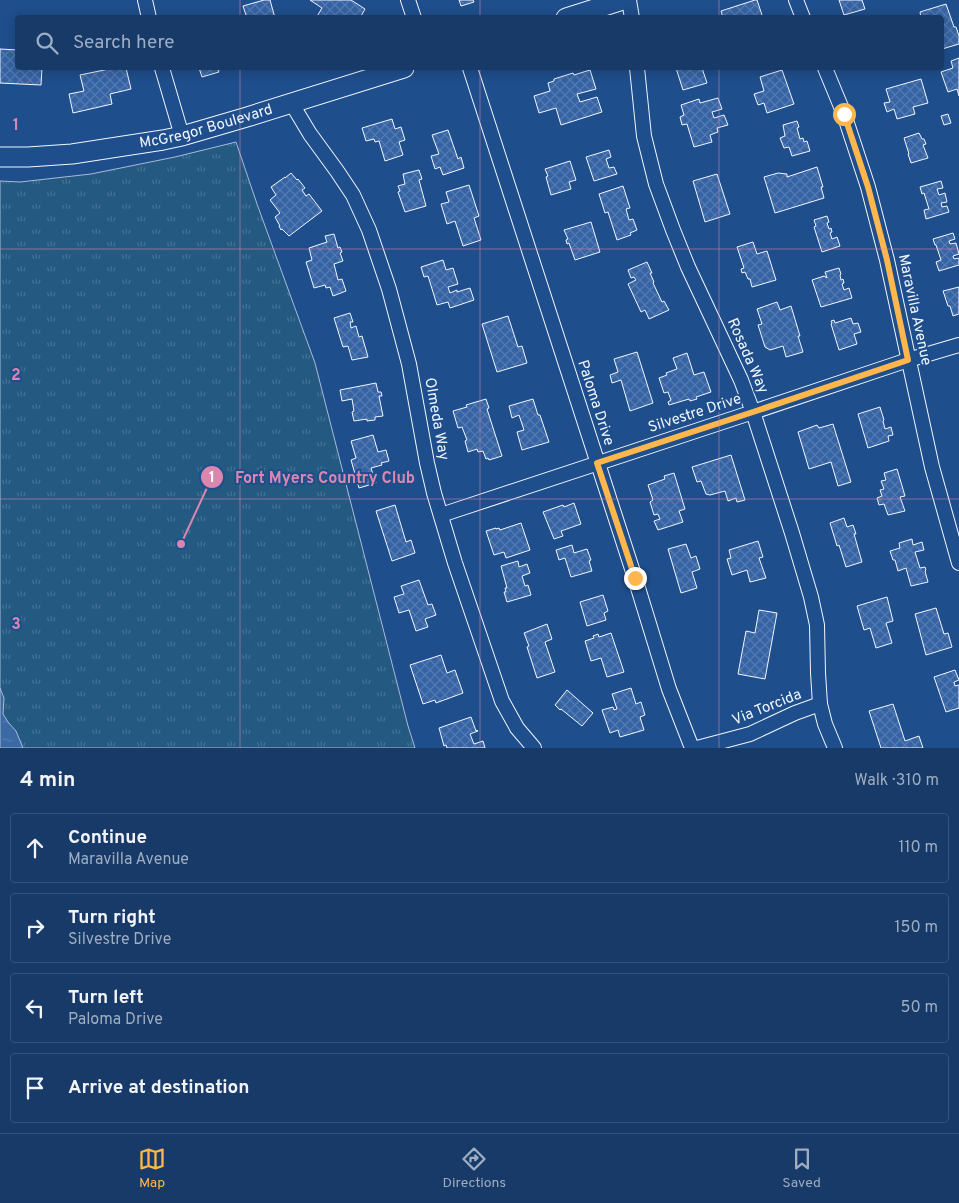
<!DOCTYPE html>
<meta charset="utf-8">
<style>
:root{--surface:#173a69;--page:#20416f;--text:#f1f3f6;--muted:#9eadc0;--line:#36547d;--accent:#ffb74d}
body{margin:0;font-family:Overpass,sans-serif;background:var(--page);color:var(--text)}
.stop{position:absolute;width:15px;height:15px;margin:-11px;border:4px solid #ffb74d;border-radius:50%;background:#fff}
.stop.end{background:#ffb74d;border-color:#fff;box-shadow:0 1px 5px #0008}
.list{margin:0;padding:0;list-style:none}
h2{display:flex;justify-content:space-between;align-items:center;height:65px;margin:0;padding:0 20px;font-size:21px}
h2 small{font-size:16px;font-weight:400;color:var(--muted)}
.list li{display:grid;grid-template-columns:32px 1fr auto;gap:15px;align-items:center;box-sizing:border-box;height:70px;margin:0 10px 10px;padding:0 10px;border:1px solid var(--line);border-radius:5px}
.list b{display:block;font-size:19px;white-space:nowrap}
.list p{margin:0;font-size:16px;white-space:nowrap;color:var(--muted)}
.list em{font-size:16px;font-style:normal;color:var(--muted)}
.icon{flex:none;width:28px;height:28px;fill:none;stroke:currentColor;stroke-width:2;stroke-linecap:round;stroke-linejoin:round}
.map{position:relative;flex:none;width:959px;height:748px;overflow:hidden}
.search{position:absolute;background:var(--surface);box-shadow:0 2px 12px #0003;left:15px;right:15px;top:15px;height:55px;display:flex;align-items:center;gap:12px;box-sizing:border-box;padding:0 18px;border-radius:5px;color:var(--muted);font-size:19px}
.sheet{height:385px;background:var(--surface)}
nav{display:flex;justify-content:space-around;align-items:center;box-sizing:border-box;height:70px;border-top:1px solid var(--line);background:var(--surface);font-size:14px;color:var(--muted)}
nav a{display:grid;justify-items:center;gap:2px}
nav .on{color:var(--accent)}
.map>svg:first-child{display:block}
.grass{fill:url(#grass-tufts);stroke:#a8bbd7}
.water{fill:url(#water-ripples);stroke:#a8bbd7}
.building{fill:url(#building-cross-hatch);stroke:#f2f6ff}
.lines{fill:none;stroke-linecap:round;stroke-linejoin:round}
.street-casing{stroke:#f2f6ff;stroke-width:16}
.secondary-casing{stroke:#f2f6ff;stroke-width:21}
.street{stroke:#1f4e8c;stroke-width:14}
.secondary{stroke:#1f4e8c;stroke-width:19}
.route{stroke:#ffb74d;stroke-width:6}
.grid{fill:none;stroke:#da87ad;stroke-width:1;stroke-opacity:0.55}
.labels{text-anchor:middle;dominant-baseline:central;stroke-width:4;stroke-linejoin:round;paint-order:stroke}
.street-label{font-size:15px;fill:#f2f6ff;stroke:#1f4e8c}
.grid-label{font-size:16px;text-anchor:middle;font-weight:bold;fill:#da87ad;stroke:#1f4e8c;stroke-width:4;stroke-linejoin:round;paint-order:stroke}
.leader{fill:none;stroke:#da87ad;stroke-width:2}
.callout-dot{fill:#da87ad;stroke:#1f4e8c;stroke-width:2}
.mark-label{font-size:15px;text-anchor:middle;font-weight:bold;fill:#fff}
.callout-label{font-size:16px;text-anchor:middle;font-weight:bold;fill:#da87ad;stroke:#1f4e8c;stroke-width:4;stroke-linejoin:round;paint-order:stroke}
</style>
<div class="map">
<svg width="959" height="748" viewBox="0 0 959 748">
<defs>
<pattern id="grass-tufts" width="24" height="20" patternUnits="userSpaceOnUse" patternTransform="scale(1.25)"><rect width="24" height="20" fill="#245a82"/><path d="M3 7l-1-3M5 7V3M7 7l1-3M15 17l-1-3M17 17v-4M19 17l1-3" fill="none" stroke="#447295"/></pattern>
<pattern id="water-ripples" width="26" height="14" patternUnits="userSpaceOnUse" patternTransform="scale(1.25)"><rect width="26" height="14" fill="#3b69a3"/><path d="M2 4q2-2 4 0t4 0M15 11q2-2 4 0t4 0" fill="none" stroke="#587fb1"/></pattern>
<pattern id="building-cross-hatch" width="8" height="8" patternUnits="userSpaceOnUse" patternTransform="scale(1.25)"><rect width="8" height="8" fill="#3563a3"/><path d="M0 0l8 8M0 8l8-8" fill="none" stroke="#537ab1"/></pattern>
</defs>
<rect width="100%" height="100%" fill="#1f4e8c"/>
<!-- grass -->
<polygon class="grass" points="236,142 257,204 315,363 408,726 415,748 0,748 0,181 20,182 91,174 175,157"/>
<!-- water -->
<polygon class="water" points="0,688 4,698 3,714 8,722 16,731 23,748 0,748"/>
<!-- building -->
<g class="building">
<polygon points="264,0 270,0 275,18 247,18 243,6"/>
<polygon points="310,0 351,0 365,9 360,18 316,18 322,8"/>
<polygon points="459,0 473,0 474,2 461,6"/>
<polygon points="755,0 757,0 763,18 723,18 721,11"/>
<polygon points="839,0 862,0 865,9 844,15"/>
<polygon points="946,4 954,27 956,27 959,36 959,44 942,49 942,18 921,18 920,12"/>
<polygon points="0,49 18,50 18,68 42,68 41,85 0,83"/>
<polygon points="959,58 959,96 957,89 948,92 941,72 953,68 951,61"/>
<polygon points="114,68 126,68 131,89 110,94 112,104 73,113 69,94 84,91 80,75"/>
<polygon points="199,68 227,68 218,70 219,72 202,77"/>
<polygon points="676,68 702,68 707,83 683,90"/>
<polygon points="590,70 596,89 577,94 580,102 597,97 602,112 561,125 556,108 539,113 534,96 550,91 548,83 554,81 554,79 573,73 574,75"/>
<polygon points="782,70 794,104 767,113 764,103 758,105 754,94 764,91 760,77"/>
<polygon points="921,79 928,103 913,107 915,114 897,119 894,109 887,112 884,103 890,102 886,89"/>
<polygon points="718,98 722,109 712,112 714,118 724,115 728,125 717,128 718,132 710,135 712,142 694,147 687,124 682,125 680,117 684,115 681,105 699,99 700,103"/>
<polygon points="948,114 951,123 944,125 941,116"/>
<polygon points="392,119 395,129 401,127 405,140 399,142 403,155 385,161 379,141 375,142 374,139 366,141 362,128"/>
<polygon points="797,121 799,127 797,128 800,139 803,138 804,142 807,141 810,151 792,156 789,147 784,148 780,138 785,136 783,125"/>
<polygon points="448,130 458,159 461,157 464,168 443,175 440,167 435,169 431,156 439,154 432,135"/>
<polygon points="919,133 922,139 924,139 926,144 923,145 928,158 911,163 908,154 909,154 904,138"/>
<polygon points="609,150 611,157 606,159 609,168 614,167 617,174 594,181 586,157"/>
<polygon points="570,161 576,180 569,182 571,189 551,195 546,177 548,176 545,169"/>
<polygon points="817,167 823,187 821,187 824,198 775,213 764,177 778,173 787,174 787,177"/>
<polygon points="419,170 422,179 419,180 426,206 405,212 398,192 400,191 398,186 405,184 403,174"/>
<polygon points="291,173 297,180 298,179 305,188 302,190 306,196 309,194 322,211 289,236 282,229 281,230 279,226 280,226 275,217 280,213 270,200 276,195 271,187 285,177 285,178"/>
<polygon points="717,174 730,214 705,222 693,181"/>
<polygon points="941,181 943,188 937,189 939,195 945,193 947,202 941,203 942,207 947,206 949,212 926,219 924,210 929,209 924,193 922,194 920,187"/>
<polygon points="469,185 479,216 474,218 481,240 463,246 455,221 447,224 441,204 449,202 446,192"/>
<polygon points="623,186 630,208 626,209 629,220 633,219 637,230 630,233 631,235 617,240 608,212 605,213 599,194"/>
<polygon points="827,216 829,222 827,223 829,229 831,228 832,232 830,233 832,239 837,237 840,246 822,252 814,227 816,226 814,220"/>
<polygon points="591,222 600,252 575,260 569,243 567,244 566,240 568,239 564,230"/>
<polygon points="953,233 955,239 949,241 950,244 956,243 959,254 953,256 954,259 959,258 959,265 939,271 936,262 941,260 936,245 935,245 933,239"/>
<polygon points="334,234 338,248 340,247 342,252 340,253 343,261 334,264 338,280 342,279 346,291 333,296 330,287 326,288 325,285 314,288 306,262 312,260 309,248 327,242 325,236"/>
<polygon points="753,242 757,254 767,251 776,280 752,287 750,279 748,279 745,272 742,273 741,269 744,268 737,247"/>
<polygon points="443,260 446,270 453,268 458,284 448,287 450,293 457,290 457,292 470,288 474,300 450,308 448,302 437,305 428,276 424,277 421,267"/>
<polygon points="647,262 652,273 650,273 654,282 653,283 662,302 664,301 669,310 649,319 645,310 641,312 628,284 636,280 634,277 631,278 628,270"/>
<polygon points="839,268 841,274 840,275 841,280 843,279 844,283 842,284 844,290 849,288 852,298 821,307 812,280 824,276 827,278 825,272"/>
<polygon points="959,287 959,314 953,316 950,306 948,306 943,291"/>
<polygon points="777,302 780,310 791,306 800,336 798,336 803,352 786,357 783,346 770,350 765,347 758,325 762,324 757,309"/>
<polygon points="350,313 353,322 350,322 351,328 356,326 359,337 362,336 368,357 352,360 348,346 343,347 334,318"/>
<polygon points="508,316 518,347 522,346 527,363 497,372 482,324"/>
<polygon points="851,318 853,324 858,323 861,332 854,334 857,344 839,350 831,324 832,323 831,321 834,320 835,323"/>
<polygon points="637,352 653,403 630,411 621,380 612,383 610,375 618,372 614,359"/>
<polygon points="687,353 694,375 704,372 711,392 696,397 697,399 690,401 689,399 669,405 668,402 671,400 668,392 664,393 659,378 667,375 666,373 677,369 673,358"/>
<polygon points="376,383 378,392 381,392 382,396 379,396 383,416 375,417 375,420 367,421 367,419 354,421 352,412 354,411 352,399 342,401 340,390"/>
<polygon points="486,399 489,408 487,409 502,456 489,460 488,458 486,459 483,451 478,452 477,449 468,452 465,441 467,440 462,427 458,428 453,411 467,407 466,405"/>
<polygon points="533,399 538,415 540,415 549,442 522,450 517,432 524,430 519,415 512,418 509,406"/>
<polygon points="880,407 884,420 883,421 885,429 891,427 893,435 888,436 889,441 868,448 858,414"/>
<polygon points="833,424 851,482 838,486 831,462 809,469 798,432 817,425 819,428"/>
<polygon points="373,435 378,452 386,450 389,461 381,463 382,465 371,468 376,483 359,488 351,460 356,458 351,441"/>
<polygon points="731,455 745,500 737,502 736,498 728,501 725,491 710,495 706,494 701,481 697,482 692,467"/>
<polygon points="897,469 905,496 900,497 905,511 888,515 884,504 879,505 877,498 882,496 880,490 884,489 881,481 886,480 884,473"/>
<polygon points="674,473 685,509 679,511 683,522 658,530 654,521 660,519 658,514 654,515 650,502 653,500 648,485 665,479 664,476"/>
<polygon points="574,503 581,524 561,531 563,536 554,539 543,512 563,505 564,507"/>
<polygon points="395,505 406,542 411,540 415,553 392,561 376,511"/>
<polygon points="844,518 847,527 853,525 856,534 854,534 862,562 846,567 839,545 837,546 830,523"/>
<polygon points="521,523 530,550 506,558 504,552 494,555 486,531 496,528 496,529 499,528 500,530"/>
<polygon points="912,539 913,545 922,542 924,550 915,552 920,568 925,567 926,570 925,571 928,582 911,586 906,568 898,571 895,560 893,560 890,551 900,548 899,543"/>
<polygon points="758,541 763,557 759,558 766,578 750,582 747,570 732,575 727,559 731,558 729,550"/>
<polygon points="686,544 691,558 696,556 700,569 692,572 697,588 681,593 668,549"/>
<polygon points="572,545 574,553 587,549 591,560 589,561 592,571 571,577 565,558 559,560 556,550"/>
<polygon points="518,561 519,567 527,564 530,573 522,576 525,586 528,585 531,595 507,602 504,592 506,592 505,588 507,588 501,566"/>
<polygon points="419,580 428,605 432,604 436,615 425,619 428,627 416,631 409,610 399,613 394,597 404,594 401,586"/>
<polygon points="603,595 608,611 604,613 606,620 587,626 580,602"/>
<polygon points="887,597 893,621 886,623 892,643 876,648 870,628 864,630 857,606"/>
<polygon points="936,608 944,634 948,633 952,647 926,655 915,614"/>
<polygon points="759,610 777,613 765,679 738,674 746,631 755,633"/>
<polygon points="547,624 552,639 545,642 555,672 537,678 527,647 529,646 524,633"/>
<polygon points="611,633 624,672 607,677 601,658 591,661 585,641 594,638 593,636 598,634 599,637"/>
<polygon points="441,655 447,673 455,670 463,693 436,703 435,700 423,704 410,665"/>
<polygon points="955,670 959,680 954,682 955,686 959,685 959,708 946,712 934,677"/>
<polygon points="631,688 636,704 641,702 645,715 640,717 644,730 620,737 618,730 610,733 602,710 613,707 614,710 617,709 612,694"/>
<polygon points="567,690 593,713 582,726 561,709 560,710 555,705"/>
<polygon points="893,704 905,741 919,736 923,748 881,748 869,711"/>
<polygon points="471,717 476,731 477,730 478,731 470,734 474,744 483,741 485,748 447,748 446,745 444,746 439,728"/>
</g>
<g class="lines">
<!-- street casing -->
<g class="street-casing">
<g id="street">
<polyline points="145,0 149,18"/>
<polyline points="408,0 414,18"/>
<polyline points="629,0 632,18"/>
<polyline points="796,0 803,18"/>
<polyline points="162,68 182,136"/>
<polyline points="470,68 635,578 669,689 692,748"/>
<polyline points="637,68 644,136 656,184 673,230 688,267 741,380 753,412 792,533 811,597 817,625 818,673 820,704 825,724 835,748"/>
<polyline points="825,68 844,114 868,187 887,260 932,467 959,563"/>
<polyline points="292,104 310,134 337,171 353,195 369,230 389,289 409,364 427,463 434,493 455,563 502,701 517,728 534,748"/>
<polyline points="441,515 753,412 908,360 959,345"/>
<polyline points="697,748 750,734 795,713 820,704"/>
</g>
</g>
<!-- secondary casing -->
<g class="secondary-casing">
<g id="secondary">
<polyline points="566,18 623,0"/>
<path id="s1" d="M0,157H28L72,154L163,140L182,136L247,117L404,68"/>
</g>
</g>
<!-- street -->
<use href="#street" class="street"/>
<!-- secondary -->
<use href="#secondary" class="secondary"/>
</g>
<g class="lines">
<!-- route -->
<polyline class="route" points="635,578 597,463 753,412 908,360 887,260 868,187 844,114"/>
</g>
<!-- grid -->
<path class="grid" d="M240,0V18M480,0V18M719,0V18M240,68V748M480,68V748M719,68V748M0,249H959M0,499H959"/>
<g class="labels">
<!-- street labels -->
<g class="street-label">
<text stroke="none"><textPath href="#s1" startOffset="209">McGregor Boulevard</textPath></text>
<text transform="translate(914 310) rotate(78)">Maravilla Avenue</text>
<text transform="translate(747 356) rotate(66)">Rosada Way</text>
<text transform="translate(595 403) rotate(72)">Paloma Drive</text>
<text transform="translate(695 414) rotate(-18)">Silvestre Drive</text>
<text transform="translate(436 419) rotate(80)">Olmeda Way</text>
<text transform="translate(767 708) rotate(-22)">Via Torcida</text>
</g>
</g>
<g class="grid-label">
<text x="16" y="130">1</text>
<text x="16" y="380">2</text>
<text x="16" y="629">3</text>
</g>
<!-- callouts -->
<path class="leader" d="M181 544L212 477"/>
<g class="callout-dot">
<circle cx="181" cy="544" r="5"/>
<circle cx="212" cy="477" r="12"/>
</g>
<g class="mark-label">
<text x="212" y="482">1</text>
</g>
<g class="callout-label">
<text x="325" y="483">Fort Myers Country Club</text>
</g>
</svg>
<div class="stop" style="left:844px;top:114px"></div>
<div class="stop end" style="left:635px;top:578px"></div>
<div class="search"><svg class="icon" aria-label="search" viewBox="0 0 24 24"><circle cx="10" cy="10" r="6"/><path d="M15 15l6 6"/></svg>Search here</div>
</div>
<section class="sheet">
<h2>4 min<small>Walk · 310 m</small></h2>
<ul class="list">
<li><svg class="icon" aria-label="ahead" viewBox="0 0 24 24"><path d="M12 20V5M6 11l6-6 6 6"/></svg><div><b>Continue</b><p>Maravilla Avenue</p></div><em>110 m</em></li>
<li><svg class="icon" aria-label="right" viewBox="0 0 24 24"><path d="M7 20v-9h11M14 6l5 5-5 5"/></svg><div><b>Turn right</b><p>Silvestre Drive</p></div><em>150 m</em></li>
<li><svg class="icon" aria-label="left" viewBox="0 0 24 24"><path d="M17 20v-9H6M10 6l-5 5 5 5"/></svg><div><b>Turn left</b><p>Paloma Drive</p></div><em>50 m</em></li>
<li><svg class="icon" aria-label="arrive" viewBox="0 0 24 24"><path d="M6 21V4h12l-3 4 3 4H6"/></svg><div><b>Arrive at destination</b></div></li>
</ul>
</section>
<nav>
<a class="on"><svg class="icon" aria-label="map" viewBox="0 0 24 24"><path d="M3 6l6-2 6 2 6-2v14l-6 2-6-2-6 2zM9 4v14M15 6v14"/></svg>Map</a>
<a><svg class="icon" aria-label="directions" viewBox="0 0 24 24"><path d="M12 3l9 9-9 9-9-9zM9 14v-3h6M13 9l2 2-2 2"/></svg>Directions</a>
<a><svg class="icon" aria-label="saved" viewBox="0 0 24 24"><path d="M7 4h10v16l-5-4-5 4z"/></svg>Saved</a>
</nav>
